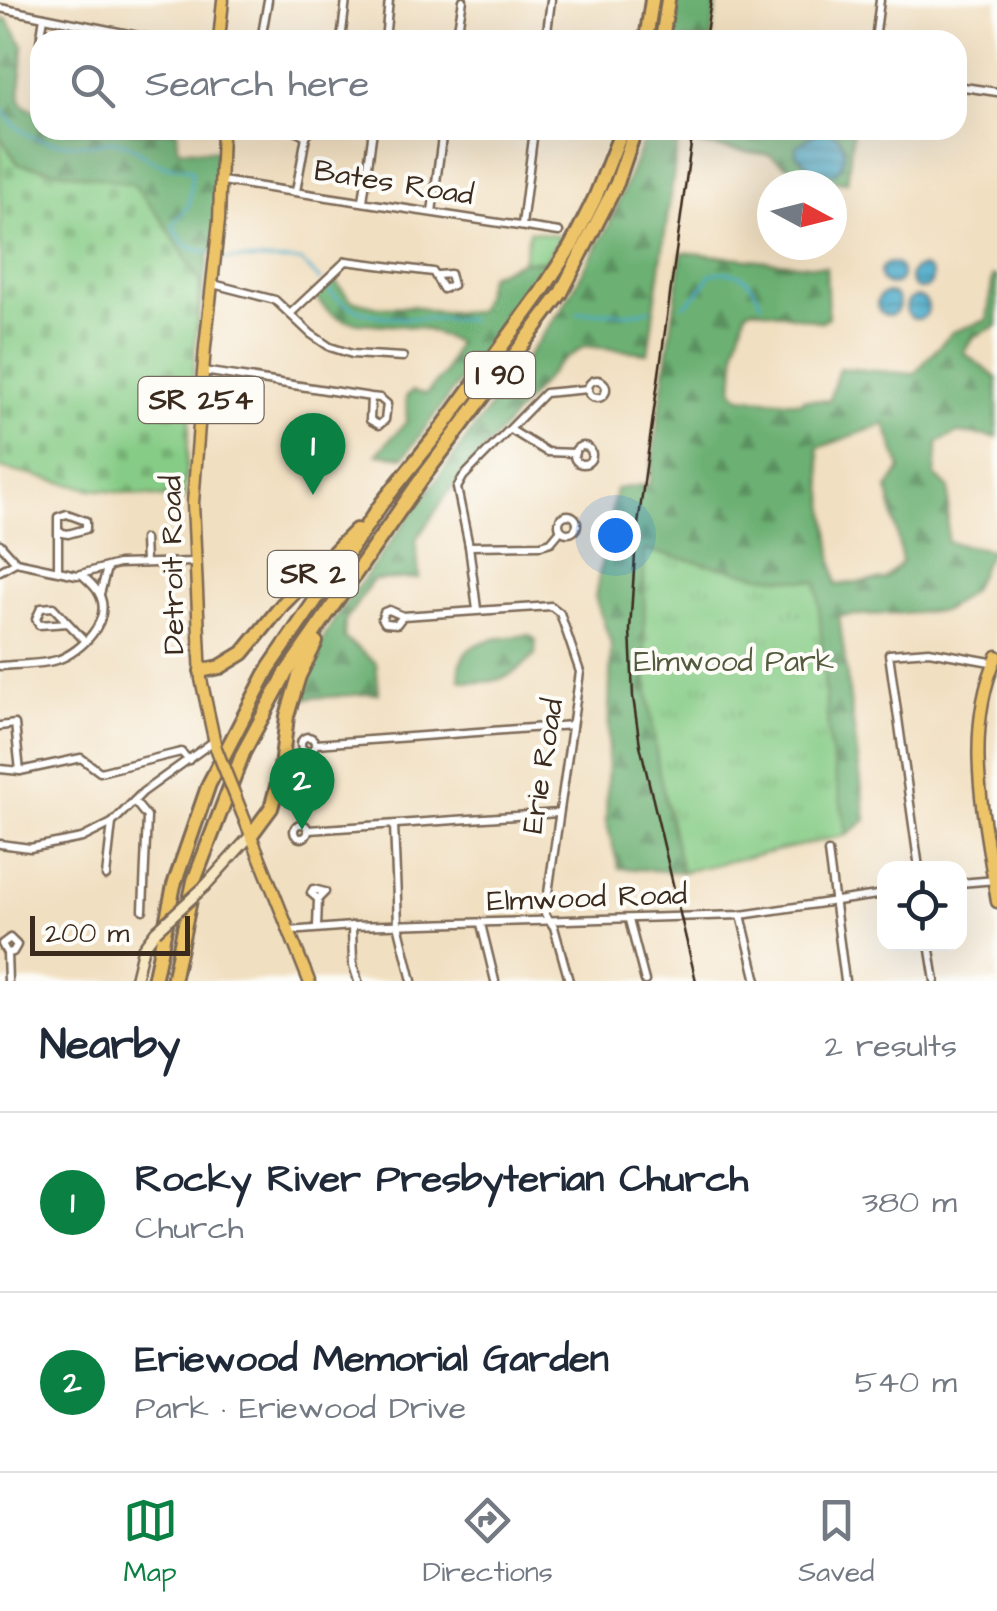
<!DOCTYPE html>
<meta charset="utf-8">
<style>
:root{--surface:#fff;--page:#f6f6f7;--text:#1f2937;--muted:#747a83;--line:#e0e1e3;--accent:#0b8043}
body{margin:0;font-family:"Architects Daughter",sans-serif;background:var(--page);color:var(--text)}
.controls{position:absolute;right:30px;bottom:30px;display:grid;overflow:hidden;border-radius:20px;box-shadow:0 10px 40px #0002}
.controls button{width:90px;height:90px;display:grid;place-items:center;padding:0;border:0;border-bottom:2px solid var(--line);background:var(--surface);color:var(--text);font:50px sans-serif}
.compass{position:absolute;left:757px;top:170px;width:90px;height:90px;border-radius:50%;background:var(--surface);box-shadow:0 10px 40px #0002;rotate:97deg}
.scale{position:absolute;left:30px;bottom:25px;width:160px;box-sizing:border-box;padding-left:10px;border:5px solid #3b2a1e;border-top:0;font-size:28px;line-height:35px;white-space:nowrap;color:#3b2a1e;-webkit-text-stroke:8px #fdfcf7;paint-order:stroke}
.you{position:absolute;left:615px;top:535px;width:35px;height:35px;margin:-25px;border:8px solid #fff;border-radius:50%;background:#1a73e8;box-shadow:0 0 0 15px #1a73e833}
.badge{display:grid;place-items:center;width:65px;height:65px;border-radius:50%;background:var(--accent);color:#fff;font-size:32px;font-weight:700}
.pin{position:absolute;translate:-50% -82px;filter:drop-shadow(0 2px 5px #0008)}
.pin::after{content:'';position:absolute;top:52px;width:35px;height:30px;background:inherit;clip-path:polygon(0 0,100% 0,50% 100%)}
.list{margin:0;padding:0;list-style:none}
h2{display:flex;justify-content:space-between;align-items:center;height:130px;margin:0;padding:0 40px;font-size:42px}
h2 small{font-size:32px;font-weight:400;color:var(--muted)}
.list li{display:grid;grid-template-columns:65px 1fr auto;gap:30px;align-items:center;box-sizing:border-box;height:180px;padding:0 40px;border-top:2px solid var(--line)}
.list b{display:block;font-size:38px;white-space:nowrap}
.list p{margin:0;font-size:32px;white-space:nowrap;color:var(--muted)}
.list em{font-size:32px;font-style:normal;color:var(--muted)}
.icon{flex:none;width:55px;height:55px;fill:none;stroke:currentColor;stroke-width:2;stroke-linecap:round;stroke-linejoin:round}
.map{position:relative;flex:none;width:997px;height:981px;overflow:hidden}
.search{position:absolute;background:var(--surface);box-shadow:0 10px 40px #0002;left:30px;right:30px;top:30px;height:110px;display:flex;align-items:center;gap:25px;box-sizing:border-box;padding:0 35px;border-radius:30px;color:var(--muted);font-size:38px}
.sheet{height:490px;background:var(--surface)}
nav{display:flex;justify-content:space-around;align-items:center;box-sizing:border-box;height:140px;border-top:2px solid var(--line);background:var(--surface);font-size:28px;color:var(--muted)}
nav a{display:grid;justify-items:center;gap:5px}
nav .on{color:var(--accent)}
.map>svg:first-child{display:block}
.forest{fill:url(#forest-firs);stroke:#546d48;stroke-width:2.5;fill-rule:evenodd}
.cemetery{fill:url(#cemetery-stones);stroke:#607b52;stroke-width:2.5}
.park{fill:url(#park-tufts);stroke:#607b52;stroke-width:2.5}
.water{fill:url(#water-rules);stroke:#446b74;stroke-width:2.5}
.lines{fill:none;stroke-linecap:round;stroke-linejoin:round}
.stream{stroke:#4daccb;stroke-width:2.5}
.minor-casing{stroke:#7b6957;stroke-width:11}
.secondary-casing{stroke:#7b6957;stroke-width:14}
.primary-casing{stroke:#7b6957;stroke-width:15}
.motorway-casing{stroke:#7b6957;stroke-width:18}
.minor{stroke:#fff;stroke-width:6}
.secondary{stroke:#f8e7c3;stroke-width:9}
.primary{stroke:#eec469;stroke-width:10}
.motorway{stroke:#eec469;stroke-width:12}
.rail{stroke:#3b2a1e;stroke-width:2.5}
.secondary-bridge-casing{stroke:#7b6957;stroke-width:14;stroke-linecap:butt}
.primary-bridge-casing{stroke:#7b6957;stroke-width:15;stroke-linecap:butt}
.secondary-bridge{stroke:#f8e7c3;stroke-width:9}
.primary-bridge{stroke:#eec469;stroke-width:10}
.labels{text-anchor:middle;dominant-baseline:central;stroke-width:8;stroke-linejoin:round;paint-order:stroke}
.shield{fill:#fdfcf7;stroke:#75695f;stroke-width:2.5}
.shield-label{font-size:28px;font-weight:bold;fill:#3b2a1e}
.street-label{font-size:30px;fill:#3b2a1e;stroke:#fdfcf7}
.park-label{font-size:30px;fill:#525b3d;stroke:#fdfcf7}
</style>
<div class="map">
<svg width="997" height="981" viewBox="0 0 997 981">
<defs>
<pattern id="forest-firs" width="22" height="20" patternUnits="userSpaceOnUse" patternTransform="scale(2.5)"><rect width="22" height="20" fill="#6cb073"/><path d="M5 1l3.5 6h-7zM16 11l3.5 6h-7z" fill="#5a8f5e"/></pattern>
<pattern id="cemetery-stones" width="16" height="16" patternUnits="userSpaceOnUse" patternTransform="scale(2.5)"><rect width="16" height="16" fill="#86cc86"/><path d="M2 7V4a2 2 0 0 1 4 0v3zM10 15v-3a2 2 0 0 1 4 0v3z" fill="#75af73"/></pattern>
<pattern id="park-tufts" width="24" height="20" patternUnits="userSpaceOnUse" patternTransform="scale(2.5)"><rect width="24" height="20" fill="#86cc86"/><path d="M3 7l-1-3M5 7V3M7 7l1-3M15 17l-1-3M17 17v-4M19 17l1-3" fill="none" stroke="#75af73"/></pattern>
<pattern id="water-rules" width="6" height="5" patternUnits="userSpaceOnUse" patternTransform="scale(2.5)"><rect width="6" height="5" fill="#4daccb"/><path d="M0 2.5h6" fill="none" stroke="#418ca4"/></pattern>
</defs>
<rect width="100%" height="100%" fill="#fdfcf7"/>
<filter id="ink" filterUnits="userSpaceOnUse"><feTurbulence type="fractalNoise" baseFrequency=".01" numOctaves="2"/><feDisplacementMap in="SourceGraphic" scale="20" xChannelSelector="R" yChannelSelector="G"/><feConvolveMatrix kernelMatrix="1 2 1 2 8 2 1 2 1" color-interpolation-filters="sRGB"/></filter>
<filter id="wash" filterUnits="userSpaceOnUse"><feTurbulence type="fractalNoise" baseFrequency=".0048" numOctaves="4" result="noise"/><feDisplacementMap in="SourceGraphic" scale="40" xChannelSelector="R" yChannelSelector="G"/><feGaussianBlur stdDeviation="2.25" result="paint"/><feColorMatrix in="noise" values="0 0 0 0 0 0 0 0 0 0 0 0 0 0 0 0 0 1.4 0 .05"/><feComposite in="paint" operator="in"/></filter>
<g filter="url(#wash)">
<rect width="100%" height="100%" fill="#f1dfc1"/>
<!-- forest -->
<g class="forest">
<polygon points="678,0 717,0 711,40 672,40"/>
<path d="M0,19H7L23,45L20,100L26,107L40,113V130H128C142,135 162,130 177,130L178,149L219,151L213,253H209L197,332L200,282L133,184L18,164L0,137Z"/>
<path d="M648,130H853L847,182L804,177L770,155L678,142L648,353L585,346L558,364L448,493L416,540L419,578L373,580L345,621L344,638L376,663L379,693L296,699L310,662L335,618L561,310L609,225ZM845,146L839,169L813,170L796,154Z"/>
<path d="M682,252L826,267L828,317L821,322L754,308L746,311L736,347L733,390L740,397L802,402L803,399L829,401L839,368L914,374L952,332L987,320L993,276H997V326L975,336L963,352L997,378V437L958,433L938,443L935,476L949,488L947,542L991,550L971,591L944,611L839,616L866,820L847,835L829,743L645,670L659,772L682,872L619,868L606,821L611,644L595,597L616,489L649,484ZM885,424L901,469L888,489L902,562L885,579L836,585L818,448Z"/>
<path d="M523,261L547,262L404,457L377,454L407,421L406,397L412,391L426,394L444,374L457,343C443,336 429,329 413,327C377,321 334,333 315,294L334,280L351,300L379,307L414,306L436,312H475L479,308L489,275Z"/>
<path d="M529,635L536,640L535,655C513,677 493,687 460,680C455,637 497,639 529,635Z"/>
</g>
<!-- cemetery -->
<polygon class="cemetery" points="0,137 18,164 133,184 162,220 200,282 184,500 91,489 0,468"/>
<!-- park -->
<g class="park">
<polygon points="529,231 561,236 545,261 523,261"/>
<polygon points="644,550 761,576 817,582 829,743 847,835 682,872 659,772 645,670"/>
</g>
<!-- water -->
<g class="water">
<path d="M822,130C847,135 850,155 835,174L813,170L796,154V146Z"/>
<circle cx="891" cy="274" r="11"/>
<circle cx="921" cy="278" r="11"/>
<circle cx="888" cy="304" r="11"/>
<circle cx="917" cy="308" r="11"/>
</g>
<g class="lines">
<!-- stream -->
<g class="stream">
<path d="M0,104C18,142 52,145 92,144C100,144 107,141 115,141C133,143 145,160 163,165C173,168 183,165 192,171L189,205L173,224C180,244 189,250 210,252"/>
<polyline points="225,259 301,261 320,280"/>
<path d="M326,287C360,329 421,315 470,320"/>
<path d="M684,306L699,292L711,274C738,268 752,278 761,303"/>
<path d="M577,313C600,310 630,317 650,309"/>
</g>
</g>
</g>
<g filter="url(#ink)">
<g class="lines">
<!-- minor casing -->
<g class="minor-casing">
<g id="minor">
<polyline points="0,8 158,40"/>
<polyline points="261,40 268,0"/>
<polyline points="341,40 346,0"/>
<polyline points="385,40 389,0"/>
<polyline points="456,40 463,0"/>
<polyline points="546,40 551,0"/>
<polyline points="875,40 880,0"/>
<polyline points="40,42 44,17"/>
<polyline points="40,67 40,78"/>
<polyline points="957,86 997,92"/>
<polyline points="295,130 306,136"/>
<polyline points="222,181 559,232"/>
<polyline points="296,191 306,136 310,130"/>
<polyline points="363,201 373,130"/>
<polyline points="432,212 443,130"/>
<polyline points="522,225 534,130"/>
<polyline points="213,284 275,300 311,334 330,347 352,354 403,357"/>
<polyline points="292,312 346,261 433,272 443,289 453,285 450,274 438,275"/>
<polyline points="203,371 371,397 370,420 379,425 385,420 387,404 380,398 371,397"/>
<circle cx="597" cy="389" r="9"/>
<polyline points="511,430 547,452 575,453"/>
<circle cx="583" cy="455" r="9"/>
<circle cx="568" cy="524" r="9"/>
<polyline points="144,539 145,563"/>
<polyline points="0,544 16,562 77,575 118,564 195,562"/>
<polyline points="469,546 541,545 551,542 561,530"/>
<polyline points="58,570 58,532 68,534 86,529 86,521 67,514 58,517 58,532"/>
<polyline points="0,571 16,562"/>
<polyline points="100,594 107,568"/>
<polyline points="477,609 469,546 457,488 463,477 545,393 588,389"/>
<polyline points="403,616 397,624 385,623 382,618 384,612 389,610 403,616 551,606 560,613 580,672 545,914 554,927 569,981"/>
<polyline points="68,623 53,607 41,608 36,619 39,625 68,623 84,640"/>
<path d="M0,666C18,664 40,665 57,660C81,652 115,619 98,592C94,585 86,579 81,574"/>
<polyline points="0,726 15,724 20,771"/>
<circle cx="308" cy="744" r="7"/>
<polyline points="316,744 572,725"/>
<polyline points="0,769 20,771 81,758 100,772 181,752 189,760"/>
<polyline points="134,801 147,817 143,910"/>
<circle cx="301" cy="831" r="7"/>
<polyline points="394,825 398,924 412,981"/>
<polyline points="309,830 558,813"/>
<polyline points="0,844 30,848 82,838 112,823 143,792 214,741"/>
<polyline points="828,852 845,981"/>
<polyline points="919,868 889,654 929,651 996,663"/>
<polyline points="106,876 112,823"/>
<polyline points="960,883 996,880"/>
<polyline points="741,915 757,981"/>
<polyline points="629,920 645,981"/>
<polyline points="481,924 495,981"/>
<polyline points="352,926 353,965 358,981"/>
<polyline points="317,927 318,899 325,892 313,889 311,893 318,899"/>
<polyline points="289,931 352,926 741,915 884,894"/>
<polyline points="929,944 935,981"/>
<polyline points="7,953 13,952 17,945 10,938 2,944 7,953 8,981"/>
</g>
</g>
<!-- secondary casing -->
<g class="secondary-casing">
<g id="secondary">
<polyline points="205,886 251,835"/>
<polyline points="135,981 143,948 156,931"/>
</g>
</g>
<!-- primary casing -->
<g class="primary-casing">
<g id="primary">
<polyline points="219,40 223,0"/>
<path d="M997,656C962,734 985,821 997,902"/>
<polyline points="216,748 201,679 193,503 205,347 219,221 222,130"/>
<polyline points="242,813 309,981"/>
</g>
</g>
<!-- motorway casing -->
<g class="motorway-casing">
<g id="motorway">
<polyline points="646,40 652,0"/>
<polyline points="662,40 668,0"/>
<polyline points="201,671 220,667 243,653 283,604 356,530"/>
<polyline points="251,835 271,808 280,776 287,716 299,676 316,642"/>
<polyline points="154,981 174,885 209,784 269,668 382,503 439,432 542,291 571,246 595,198 622,130"/>
<polyline points="173,981 194,881 243,753 286,673 420,481 561,293 617,183 635,130"/>
</g>
</g>
<!-- minor -->
<use href="#minor" class="minor"/>
<!-- secondary -->
<use href="#secondary" class="secondary"/>
<!-- primary -->
<use href="#primary" class="primary"/>
<!-- motorway -->
<use href="#motorway" class="motorway"/>
<!-- rail -->
<g class="rail">
<polyline points="705,40 711,0"/>
<polyline points="693,130 636,539 630,630 633,697 640,745 696,981"/>
</g>
<!-- secondary-bridge casing -->
<g class="secondary-bridge-casing">
<polyline id="secondary-bridge" points="156,931 205,886"/>
</g>
<!-- primary-bridge casing -->
<g class="primary-bridge-casing">
<polyline id="primary-bridge" points="216,748 242,813"/>
</g>
<!-- secondary-bridge -->
<use href="#secondary-bridge" class="secondary-bridge"/>
<!-- primary-bridge -->
<use href="#primary-bridge" class="primary-bridge"/>
</g>
</g>
<g class="labels">
<!-- shield labels -->
<g class="shield">
<rect x="465" y="352" width="70" height="46" rx="8"/>
<rect x="138.5" y="377" width="125" height="46" rx="8"/>
<rect x="268" y="551" width="90" height="46" rx="8"/>
</g>
<g class="shield-label">
<text x="500" y="375">I 90</text>
<text x="201" y="400">SR 254</text>
<text x="313" y="574">SR 2</text>
</g>
<!-- street labels -->
<g class="street-label">
<text transform="translate(394 183) rotate(9)">Bates Road</text>
<text transform="translate(173 565) rotate(-91)">Detroit Road</text>
<text transform="translate(543 766) rotate(-81)">Erie Road</text>
<text transform="translate(587 898) rotate(-2)">Elmwood Road</text>
</g>
<!-- park labels -->
<g class="park-label">
<text x="734" y="662">Elmwood Park</text>
</g>
</g>
</svg>
<div class="controls">
<button><svg class="icon" aria-label="locate" viewBox="0 0 24 24"><circle cx="12" cy="12" r="6"/><path d="M12 2v4M12 18v4M2 12h4M18 12h4"/></svg></button>
</div>
<svg class="compass" viewBox="-18 -18 36 36"><path d="M0-13l5 13h-10z" fill="#e53935"/><path d="M0 13l5-13h-10z" fill="#747a83"/></svg>
<div class="scale">200 m</div>
<div class="you"></div>
<div class="pin badge" style="left:313px;top:495px">1</div>
<div class="pin badge" style="left:302px;top:830px">2</div>
<div class="search"><svg class="icon" aria-label="search" viewBox="0 0 24 24"><circle cx="10" cy="10" r="6"/><path d="M15 15l6 6"/></svg>Search here</div>
</div>
<section class="sheet">
<h2>Nearby<small>2 results</small></h2>
<ul class="list">
<li><span class="badge">1</span><div><b>Rocky River Presbyterian Church</b><p>Church</p></div><em>380 m</em></li>
<li><span class="badge">2</span><div><b>Eriewood Memorial Garden</b><p>Park · Eriewood Drive</p></div><em>540 m</em></li>
</ul>
</section>
<nav>
<a class="on"><svg class="icon" aria-label="map" viewBox="0 0 24 24"><path d="M3 6l6-2 6 2 6-2v14l-6 2-6-2-6 2zM9 4v14M15 6v14"/></svg>Map</a>
<a><svg class="icon" aria-label="directions" viewBox="0 0 24 24"><path d="M12 3l9 9-9 9-9-9zM9 14v-3h6M13 9l2 2-2 2"/></svg>Directions</a>
<a><svg class="icon" aria-label="saved" viewBox="0 0 24 24"><path d="M7 4h10v16l-5-4-5 4z"/></svg>Saved</a>
</nav>
